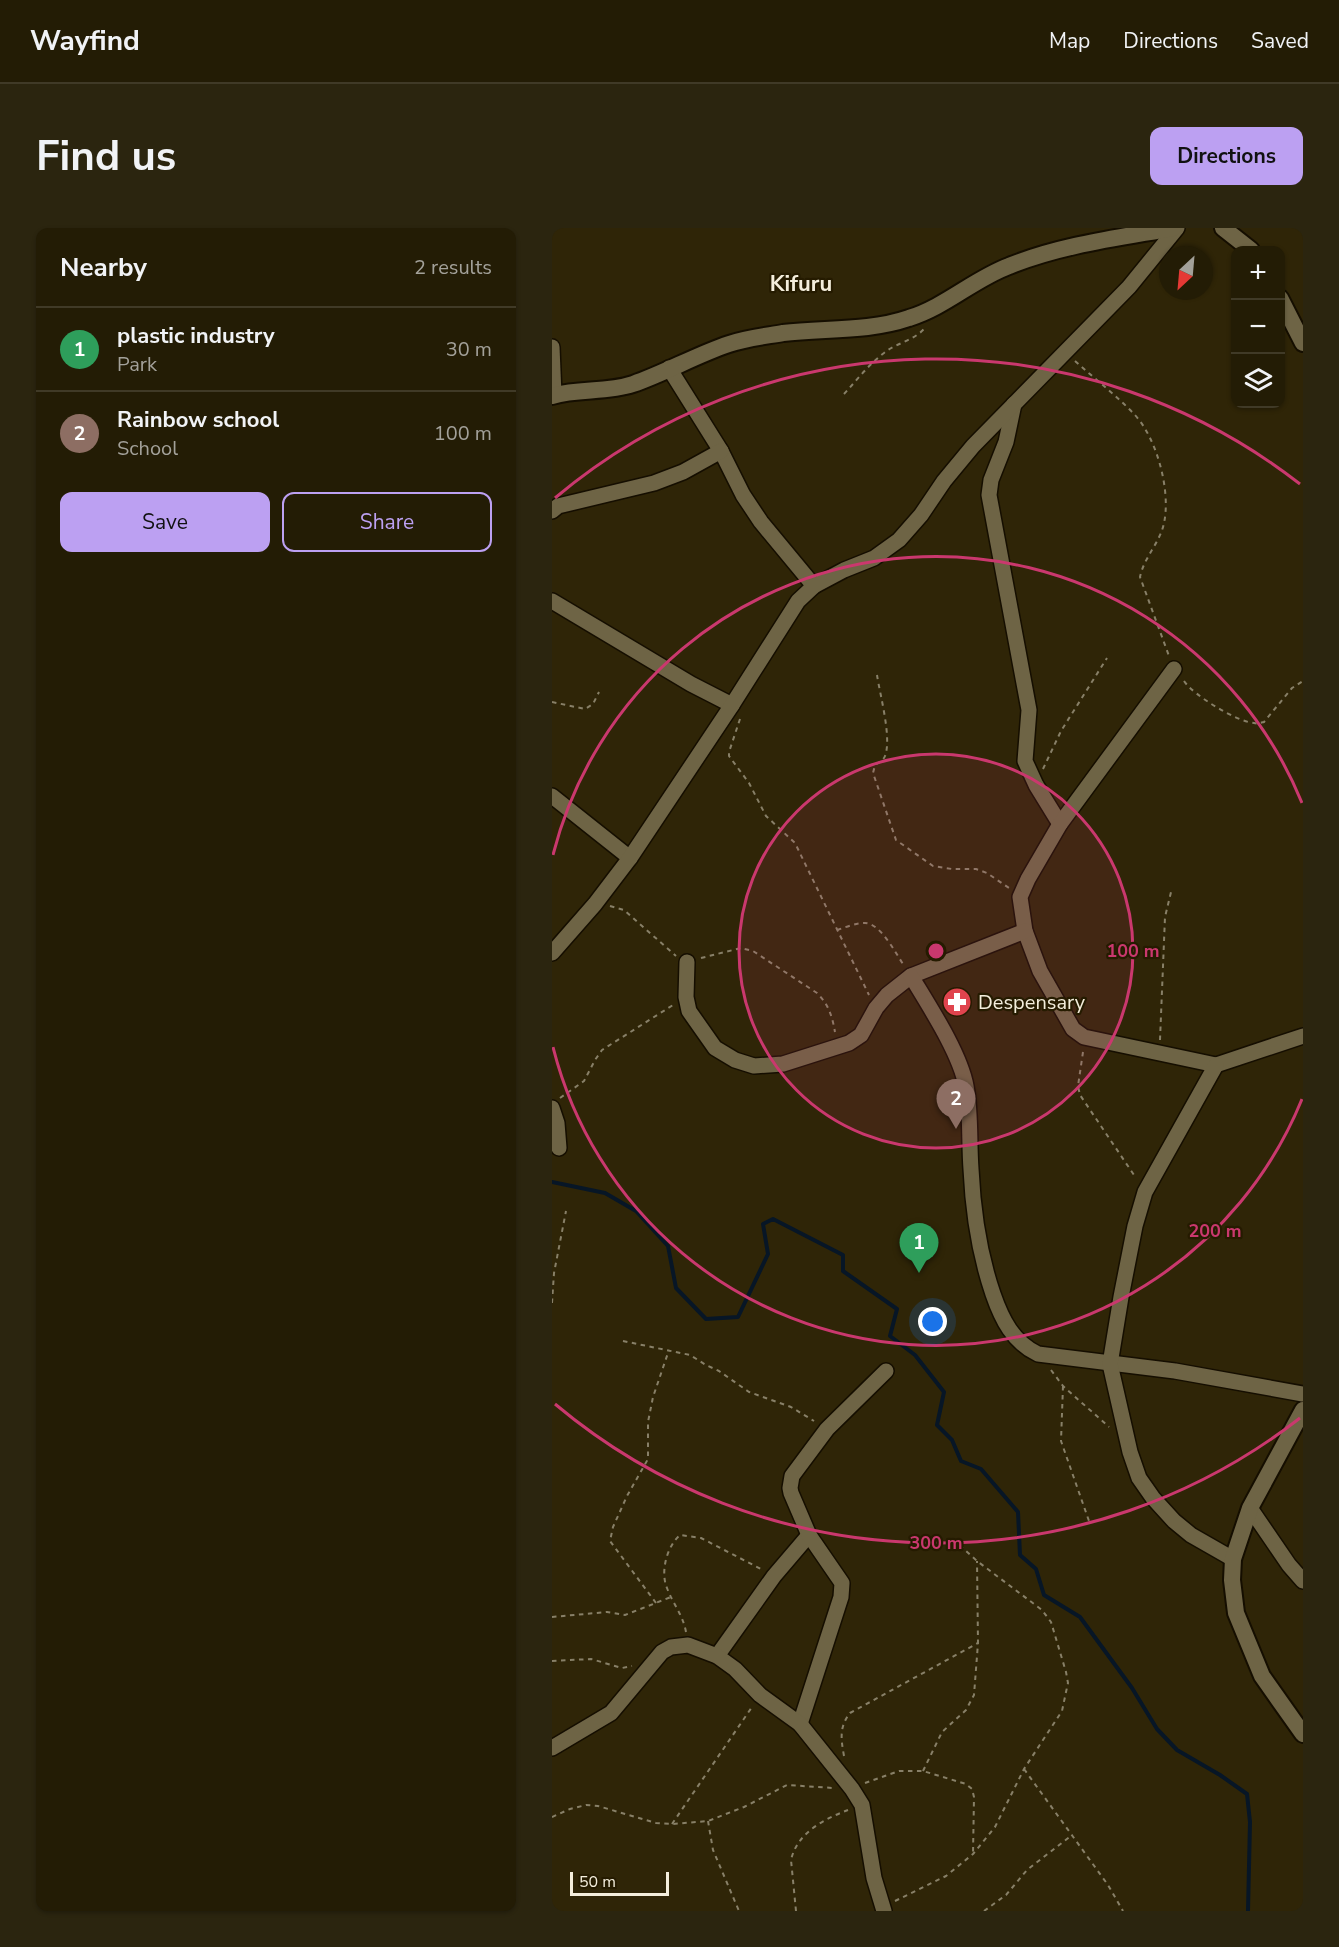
<!DOCTYPE html>
<meta charset="utf-8">
<style>
:root{--surface:#231c05;--page:#2b250f;--text:#f1f3f6;--muted:#a3a19a;--line:#403a27;--accent:#bca0f2}
body{margin:0;font-family:"Nunito Sans",sans-serif;background:var(--page);color:var(--text)}
.controls{position:absolute;right:18px;top:18px;display:grid;overflow:hidden;border-radius:12px;box-shadow:0 2px 4px #0004}
.controls button{width:54px;height:54px;display:grid;place-items:center;padding:0;border:0;border-bottom:2px solid var(--line);background:var(--surface);color:var(--text);font:30px sans-serif}
.compass{position:absolute;left:607px;top:18px;width:54px;height:54px;border-radius:50%;background:var(--surface);box-shadow:0 2px 4px #0004;rotate:206deg}
.scale{position:absolute;left:18px;bottom:15px;width:99px;box-sizing:border-box;padding-left:6px;border:3px solid #f4eedc;border-top:0;font-size:16px;line-height:21px;white-space:nowrap;color:#f4eedc;-webkit-text-stroke:4px #251b00;paint-order:stroke}
.you{position:absolute;left:381px;top:1094px;width:21px;height:21px;margin:-15px;border:4px solid #fff;border-radius:50%;background:#1a73e8;box-shadow:0 0 0 9px #1a73e833}
.badge{display:grid;place-items:center;width:39px;height:39px;border-radius:50%;background:var(--accent);color:#fff;font-size:20px;font-weight:700}
.pin{position:absolute;translate:-50% -50px;filter:drop-shadow(0 2px 3px #0008)}
.pin::after{content:'';position:absolute;top:32px;width:21px;height:18px;background:inherit;clip-path:polygon(0 0,100% 0,50% 100%)}
.list{margin:0;padding:0;list-style:none}
h2{display:flex;justify-content:space-between;align-items:center;height:78px;margin:0;padding:0 24px;font-size:26px}
h2 small{font-size:20px;font-weight:400;color:var(--muted)}
.list li{display:grid;grid-template-columns:39px 1fr auto;gap:18px;align-items:center;box-sizing:border-box;height:84px;padding:0 24px;border-top:2px solid var(--line)}
.list b{display:block;font-size:22px;white-space:nowrap}
.list p{margin:0;font-size:20px;white-space:nowrap;color:var(--muted)}
.list em{font-size:20px;font-style:normal;color:var(--muted)}
.actions{display:flex;gap:12px;padding:18px 24px}
.actions a{flex:1;padding:14px 0;border:2px solid var(--accent);border-radius:12px;text-align:center;font-size:21px;color:var(--accent)}
.actions .main{background:var(--accent);color:#111}
.icon{flex:none;width:33px;height:33px;fill:none;stroke:currentColor;stroke-width:2;stroke-linecap:round;stroke-linejoin:round}
.map{position:relative;flex:none;width:751px;height:1683px;overflow:hidden;border-radius:12px}
header{display:flex;align-items:center;gap:36px;box-sizing:border-box;height:84px;padding:0 30px;background:var(--surface);border-bottom:2px solid var(--line)}
header strong{font-size:28px}
nav{display:flex;gap:33px;margin-inline-start:auto;font-size:21px}
.intro{display:flex;align-items:center;justify-content:space-between;box-sizing:border-box;height:144px;padding:0 36px}
h1{margin:0;font-size:42px}
.button{padding:15px 27px;border-radius:12px;background:var(--accent);color:#111;font-size:21px;font-weight:700}
main{display:flex;gap:36px;padding:0 36px}
aside{flex:1;background:var(--surface);border-radius:12px;box-shadow:0 2px 4px #0004}
.map>svg:first-child{display:block}
.lines{fill:none;stroke-linecap:round;stroke-linejoin:round}
.stream{stroke:#071626;stroke-width:4}
.minor-casing{stroke:#150e00;stroke-width:18}
.tertiary-casing{stroke:#150e00;stroke-width:20}
.path{stroke:#888068;stroke-width:2;stroke-dasharray:4.5 4.5;stroke-linecap:butt}
.minor{stroke:#6e6445;stroke-width:15}
.tertiary{stroke:#6e6445;stroke-width:16}
.ring{fill:none;stroke:#ca386e;stroke-width:3}
.labels{text-anchor:middle;dominant-baseline:central;stroke-width:4.5;stroke-linejoin:round;paint-order:stroke}
.poi-label{font-size:20px;fill:#f4eedc;stroke:#251b00;text-anchor:start}
.quarter-label{font-size:22px;font-weight:bold;fill:#f4eedc;stroke:#251b00}
.centre{fill:#ca386e;stroke:#251b00;stroke-width:3}
.ring-label{font-size:18px;text-anchor:middle;font-weight:bold;fill:#ca386e;stroke:#251b00;stroke-width:4.5;stroke-linejoin:round;paint-order:stroke}
</style>
<header>
<strong>Wayfind</strong>
<nav><a>Map</a><a>Directions</a><a>Saved</a></nav>
</header>
<div class="intro"><h1>Find us</h1><a class="button">Directions</a></div>
<main>
<aside>
<h2>Nearby<small>2 results</small></h2>
<ul class="list">
<li><span class="badge" style="background:#2e9e5b">1</span><div><b>plastic industry</b><p>Park</p></div><em>30 m</em></li>
<li><span class="badge" style="background:#8d6e63">2</span><div><b>Rainbow school</b><p>School</p></div><em>100 m</em></li>
</ul>
<div class="actions"><a class="main">Save</a><a>Share</a></div>
</aside>
<div class="map">
<svg width="751" height="1683" viewBox="0 0 751 1683">
<rect width="100%" height="100%" fill="#2f2507"/>
<g class="lines">
<!-- stream -->
<polyline class="stream" points="0,954 53,965 84,983 116,1018 124,1060 154,1091 186,1089 216,1026 211,996 221,991 291,1027 291,1043 345,1081 338,1108 363,1127 392,1164 385,1197 400,1212 409,1233 429,1241 466,1284 468,1327 484,1341 492,1367 528,1389 580,1460 605,1501 625,1522 668,1547 695,1566 698,1594 696,1683"/>
<!-- minor casing -->
<g class="minor-casing">
<g id="minor">
<polyline points="0,119 2,167"/>
<polyline points="117,140 169,223 191,267 209,294 262,358"/>
<polyline points="462,176 454,214 439,252 437,267 477,482 473,533 484,557 508,596"/>
<polyline points="0,283 6,278 102,255 131,244 169,223"/>
<polyline points="0,373 139,456 180,477"/>
<polyline points="622,441 508,596 476,651 468,669 473,703 488,743 521,801 532,809 664,837 751,808"/>
<polyline points="0,568 78,630"/>
<polyline points="0,725 43,676 78,630 180,477 246,373 262,358 292,342 322,330 347,312 369,287 392,253 421,218 577,59 625,0"/>
<polyline points="135,734 134,769 137,783 163,820 183,832 202,838 231,836 297,815 309,807 324,780 335,767 359,748 473,703"/>
<path d="M359,748C377,778 408,825 414,858C419,885 417,914 419,941C421,984 427,1025 441,1066C450,1092 461,1114 486,1126L623,1143L751,1166"/>
<polyline points="664,837 593,964 583,998 569,1069 558,1136 578,1224 587,1250 601,1270 622,1293 639,1307 681,1331"/>
<polyline points="0,880 5,895 7,920"/>
<polyline points="698,1280 737,1337 751,1353"/>
<polyline points="165,1428 222,1348 257,1307"/>
<polyline points="248,1496 289,1369 290,1355 257,1307 239,1265 238,1260 240,1248 275,1201 334,1143"/>
<polyline points="0,1520 59,1485 110,1424 119,1419 136,1417 165,1428 183,1441 208,1467 248,1496 300,1561 310,1577 322,1650 332,1683"/>
</g>
</g>
<!-- tertiary casing -->
<g class="tertiary-casing">
<g id="tertiary">
<polyline points="671,0 699,22"/>
<polyline points="728,70 751,115"/>
<path d="M0,168C26,160 54,165 81,156C113,145 144,127 177,116C194,110 214,108 231,105C273,100 316,104 357,90C393,79 422,51 457,38C509,17 565,10 621,0"/>
<polyline points="751,1182 698,1280 681,1331 680,1352 684,1385 710,1448 751,1506"/>
</g>
</g>
<!-- path -->
<g class="path">
<path d="M523,133C543,151 564,167 582,186C605,210 619,263 612,295C608,315 592,329 588,349L617,428"/>
<path d="M292,166C305,152 317,136 332,125C344,115 361,113 372,101"/>
<path d="M325,447C328,467 340,510 333,528C331,533 327,534 323,537L321,545L344,612L381,638L400,641H424L435,645L457,660"/>
<path d="M632,453C641,467 685,494 702,495C705,496 708,495 712,494L740,460L751,453"/>
<polyline points="0,474 33,481 41,476 47,464"/>
<polyline points="188,491 177,524 177,528 197,555 214,588 243,615 317,767"/>
<polyline points="491,541 509,503 555,430"/>
<polyline points="58,678 72,682 124,728"/>
<path d="M285,702C294,699 304,695 313,695C328,695 343,724 351,736"/>
<path d="M149,730L189,720L201,723L265,765C277,777 280,788 283,804"/>
<polyline points="608,812 613,689 620,660"/>
<polyline points="531,824 526,858 528,867 584,950"/>
<polyline points="8,870 32,853 43,832 50,822 121,777"/>
<polyline points="0,1075 2,1045 14,983"/>
<polyline points="71,1113 138,1127 154,1137 167,1143 197,1164 239,1179 262,1193"/>
<polyline points="499,1142 511,1158 557,1199"/>
<polyline points="511,1158 509,1213 537,1293"/>
<polyline points="104,1375 58,1313 61,1299 75,1268 96,1231 96,1194 101,1169 117,1122"/>
<polyline points="0,1389 55,1384 73,1387 119,1369"/>
<path d="M134,1404C131,1387 121,1376 115,1360C108,1344 115,1318 128,1307L149,1310L209,1341"/>
<polyline points="0,1433 39,1431 70,1440 80,1438"/>
<path d="M292,1528C289,1511 287,1499 298,1485L426,1415"/>
<polyline points="472,1541 556,1657 571,1683"/>
<polyline points="371,1543 390,1504 414,1482 422,1467 426,1415 425,1333"/>
<polyline points="313,1555 347,1543 371,1543 414,1556 420,1561 422,1569 421,1626"/>
<polyline points="0,1589 18,1581 34,1577 46,1578 104,1595 120,1596 156,1593 192,1579 235,1557 281,1560"/>
<polyline points="156,1593 161,1622 187,1683"/>
<polyline points="120,1596 200,1479"/>
<polyline points="343,1673 394,1648 421,1626 443,1599 472,1541 510,1483 514,1464 516,1455 514,1444 499,1394 490,1382 425,1333 403,1313"/>
<path d="M244,1683L239,1632C245,1605 272,1591 296,1582"/>
<polyline points="432,1683 454,1667 475,1642 520,1607"/>
</g>
<!-- minor -->
<use href="#minor" class="minor"/>
<!-- tertiary -->
<use href="#tertiary" class="tertiary"/>
</g>
<!-- distance rings -->
<circle cx="384" cy="723" r="197" fill="#ca386e" fill-opacity=".12"/>
<g class="ring">
<circle cx="384" cy="723" r="197"/>
<path d="M750 871A395 395 0 0 1 1 819M1 627A395 395 0 0 1 750 575"/>
<path d="M748 1190A592 592 0 0 1 3 1176M3 270A592 592 0 0 1 748 256"/>
</g>
<!-- icons -->
<defs>
<g id="pharmacy-disc" transform="scale(1.5)"><circle r="9.5" fill="#e0444e" stroke="#251b00"/><path d="M-2-6h4v4h4v4h-4v4h-4v-4h-4v-4h4Z" fill="#fff"/></g>
</defs>
<g fill-rule="evenodd">
<use href="#pharmacy-disc" x="405" y="774"/>
</g>
<g class="labels">
<!-- poi labels -->
<g class="poi-label">
<text x="426" y="774">Despensary</text>
</g>
<!-- quarter labels -->
<g class="quarter-label">
<text x="249" y="56">Kifuru</text>
</g>
</g>
<circle cx="384" cy="723" r="9" class="centre"/>
<g class="ring-label">
<text x="581" y="729">100 m</text>
<text x="663" y="1009">200 m</text>
<text x="384" y="1321">300 m</text>
</g>
</svg>
<div class="controls">
<button>+</button>
<button>−</button>
<button><svg class="icon" aria-label="layers" viewBox="0 0 24 24"><path d="M12 4l9 5-9 5-9-5zM3 14l9 5 9-5"/></svg></button>
</div>
<svg class="compass" viewBox="-18 -18 36 36"><path d="M0-13l5 13h-10z" fill="#e53935"/><path d="M0 13l5-13h-10z" fill="#a3a19a"/></svg>
<div class="scale">50 m</div>
<div class="you"></div>
<div class="pin badge" style="left:367px;top:1045px;background:#2e9e5b">1</div>
<div class="pin badge" style="left:404px;top:901px;background:#8d6e63">2</div>
</div>
</main>
